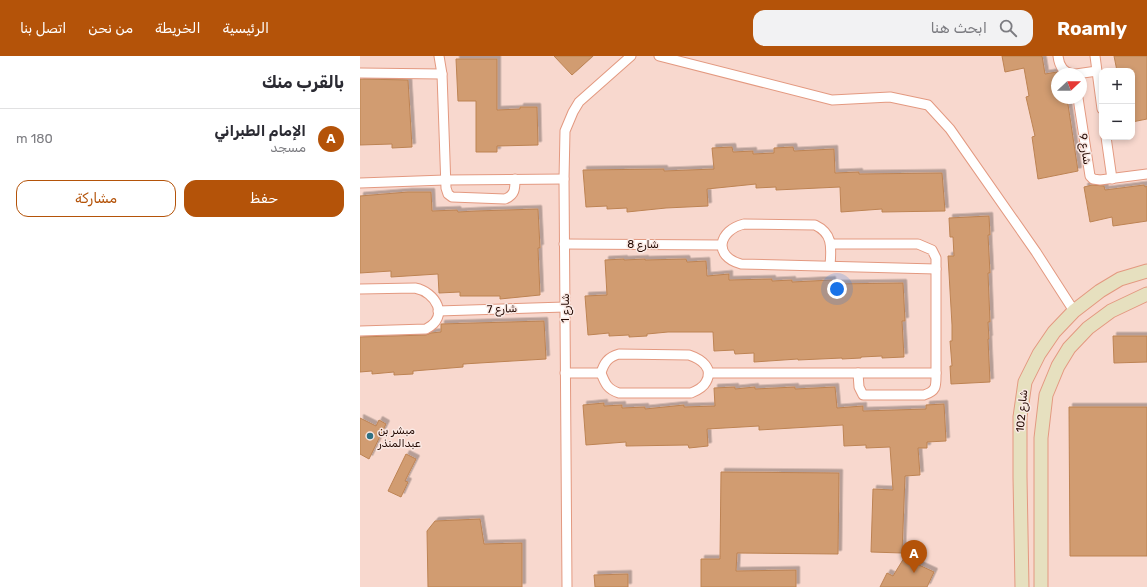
<!DOCTYPE html>
<html lang="ar">
<meta charset="utf-8">
<style>
:root{--surface:#fff;--page:#f2f2f3;--text:#2b2b33;--muted:#7c7c81;--line:#e1e1e2;--accent:#b45309}
body{margin:0;font-family:Rubik,Vazirmatn,sans-serif;background:var(--page);color:var(--text);direction:rtl}
.controls{position:absolute;right:12px;top:12px;display:grid;overflow:hidden;border-radius:8px;box-shadow:0 2px 6px #0003}
.controls button{width:36px;height:36px;display:grid;place-items:center;padding:0;border:0;border-bottom:1px solid var(--line);background:var(--surface);color:var(--text);font:20px sans-serif}
.compass{position:absolute;left:691px;top:12px;width:36px;height:36px;border-radius:50%;background:var(--surface);box-shadow:0 2px 6px #0003;rotate:68deg}
.you{position:absolute;left:477px;top:233px;width:14px;height:14px;margin:-10px;border:3px solid #fff;border-radius:50%;background:#1a73e8;box-shadow:0 0 0 6px #1a73e833}
.badge{display:grid;place-items:center;width:26px;height:26px;border-radius:50%;background:var(--accent);color:#fff;font-size:13px;font-weight:700}
.pin{position:absolute;translate:-50% -33px;filter:drop-shadow(0 1px 2px #0008)}
.pin::after{content:'';position:absolute;top:21px;width:14px;height:12px;background:inherit;clip-path:polygon(0 0,100% 0,50% 100%)}
.list{margin:0;padding:0;list-style:none}
h2{display:flex;justify-content:space-between;align-items:center;height:52px;margin:0;padding:0 16px;font-size:17px}
h2 small{font-size:13px;font-weight:400;color:var(--muted)}
.list li{display:grid;grid-template-columns:26px 1fr auto;gap:12px;align-items:center;box-sizing:border-box;height:60px;padding:0 16px;border-top:1px solid var(--line)}
.list b{display:block;font-size:15px;white-space:nowrap}
.list p{margin:0;font-size:13px;white-space:nowrap;color:var(--muted)}
.list em{font-size:13px;font-style:normal;color:var(--muted)}
.actions{display:flex;gap:8px;padding:12px 16px}
.actions a{flex:1;padding:9px 0;border:1px solid var(--accent);border-radius:12px;text-align:center;font-size:14px;color:var(--accent)}
.actions .main{background:var(--accent);color:#fff}
.icon{flex:none;width:22px;height:22px;fill:none;stroke:currentColor;stroke-width:2;stroke-linecap:round;stroke-linejoin:round}
.map{position:relative;flex:none;width:787px;height:531px;overflow:hidden;direction:ltr}
header{display:flex;align-items:center;gap:24px;box-sizing:border-box;height:56px;padding:0 20px;background:var(--accent);color:#fff}
header strong{font-size:19px}
nav{display:flex;gap:22px;margin-inline-start:auto;font-size:14px}
.search{width:280px;height:36px;background:var(--page);display:flex;align-items:center;gap:10px;box-sizing:border-box;padding:0 14px;border-radius:12px;color:var(--muted);font-size:15px}
main{display:flex}
aside{flex:1;background:var(--surface)}
.map>svg:first-child{display:block}
.building{fill:#d19c71;stroke:#bd8353;filter:url(#shadow)}
.lines{fill:none;stroke-linecap:round;stroke-linejoin:round}
.street-casing{stroke:#e39980;stroke-width:11}
.secondary-casing{stroke:#e39980;stroke-width:15}
.street{stroke:#fff;stroke-width:9}
.secondary{stroke:#e6e0bf;stroke-width:13}
.poi-dot{fill:#2f7183;stroke:#fae9e4;stroke-width:1.5}
.labels{text-anchor:middle;dominant-baseline:central;stroke-width:3;stroke-linejoin:round;paint-order:stroke}
.street-label{font-size:11px;fill:#240a03;stroke:#fae9e4}
.poi-label{font-size:11px;fill:#240a03;stroke:#fae9e4;text-anchor:start}
</style>
<header>
<strong>Roamly</strong>
<div class="search"><svg class="icon" aria-label="search" viewBox="0 0 24 24"><circle cx="10" cy="10" r="6"/><path d="M15 15l6 6"/></svg>ابحث هنا</div>
<nav><a>الرئيسية</a><a>الخريطة</a><a>من نحن</a><a>اتصل بنا</a></nav>
</header>
<main>
<div class="map">
<svg width="787" height="531" viewBox="0 0 787 531">
<defs>
<filter id="shadow"><feDropShadow dx="3.5" dy="-3.5" stdDeviation="0" flood-color="#0004"/></filter>
</defs>
<rect width="100%" height="100%" fill="#f8d8ce"/>
<!-- building -->
<g class="building">
<polygon points="194,0 233,0 212,19"/>
<polygon points="642,0 682,0 685,18 697,16 697,42 707,42 718,115 678,123 672,81 675,80 666,41 669,40 664,12 645,16"/>
<polygon points="754,0 787,0 787,63 772,66 772,15 757,15"/>
<polygon points="96,3 137,3 137,54 160,53 160,51 177,51 178,89 137,90 137,96 116,96 116,45 98,45"/>
<polygon points="0,23 48,24 52,91 32,92 32,88 0,89"/>
<polygon points="372,91 373,96 393,95 393,98 414,97 414,92 433,91 434,95 474,93 475,117 499,116 499,118 582,117 585,155 522,156 522,153 481,156 480,131 416,134 416,131 396,132 396,128 347,133 348,150 306,152 267,156 267,152 247,153 247,150 226,151 223,114 304,113 304,115 354,113 352,92"/>
<polygon points="732,129 744,130 745,134 784,129 785,131 787,130 787,165 753,170 752,161 730,166 724,131"/>
<polygon points="48,136 71,136 72,155 97,154 98,156 116,155 178,153 180,192 178,192 180,239 140,243 140,240 100,240 100,236 79,237 78,218 31,221 31,215 0,217 0,140"/>
<polygon points="629,160 630,179 628,179 630,217 628,217 630,266 628,266 629,283 628,283 630,326 591,328 590,310 592,310 590,285 592,285 592,269 588,200 594,200 593,181 590,181 589,162"/>
<polygon points="264,203 264,204 285,203 285,204 326,203 327,206 346,205 347,220 369,218 369,224 412,223 412,225 432,224 432,226 472,224 472,228 543,227 545,265 542,265 544,301 522,302 522,300 501,301 501,302 482,303 482,302 438,304 438,303 394,306 394,297 375,298 374,294 354,295 353,276 308,276 287,278 287,280 269,281 269,279 249,280 249,277 228,279 225,240 247,239 245,204"/>
<polygon points="184,265 186,303 103,308 103,311 53,315 53,318 34,319 34,316 12,318 12,315 0,316 0,281 66,279 71,277 81,276 81,268"/>
<polygon points="753,280 787,280 787,306 754,307"/>
<polygon points="375,331 375,333 395,331 395,333 435,331 435,333 475,331 477,352 503,350 503,355 566,353 566,349 584,348 586,385 567,386 567,392 558,392 560,419 545,420 542,497 511,496 513,433 533,434 530,391 506,392 506,389 484,390 483,369 399,374 399,370 347,373 348,390 329,392 328,389 266,390 266,386 226,389 223,349 244,347 244,350 262,349 262,352 285,351 285,353 324,349 324,351 355,350 354,332"/>
<polygon points="709,351 787,351 787,500 710,500"/>
<polygon points="0,362 16,370 19,364 26,368 9,403 0,398"/>
<polygon points="46,398 56,403 45,425 48,426 41,441 28,435"/>
<polygon points="361,416 479,417 478,498 377,497 376,515 436,514 436,531 341,531 341,503 360,503"/>
<polygon points="120,463 124,488 162,487 162,531 68,531 67,475 75,465"/>
<polygon points="544,502 574,516 567,531 520,531 527,517 533,520"/>
<polygon points="268,518 268,531 235,531 234,519"/>
</g>
<g class="lines">
<!-- street casing -->
<g class="street-casing">
<g id="street">
<path d="M79,0L82,18L86,132L88,138L92,141L145,143C155,139 155,133 155,123"/>
<polyline points="299,0 472,44 530,41 568,49 590,73 676,196 714,255"/>
<path d="M698,0C699,9 703,17 713,18"/>
<polyline points="735,0 742,53"/>
<polyline points="0,17 82,18"/>
<polyline points="716,18 737,15"/>
<polyline points="718,42 730,120 733,123 740,124 787,118"/>
<polyline points="746,81 752,123"/>
<polyline points="0,127 85,124 204,123"/>
<polyline points="204,188 361,189"/>
<path d="M471,188H558L572,194L576,202V317C576,330 577,335 564,339H503L499,331L498,317"/>
<path d="M470,210C471,193 474,178 455,169L384,168C359,174 352,200 381,208L576,213"/>
<path d="M0,233L55,232C76,236 90,261 66,273L0,275"/>
<polyline points="78,255 205,251"/>
<path d="M259,298L329,299C341,303 354,312 346,326C343,332 336,335 331,337H259C247,333 245,327 241,317C244,307 248,301 259,298Z"/>
<polyline points="205,317 241,317"/>
<polyline points="349,317 576,317"/>
<polyline points="207,531 204,123 205,75 213,56 219,46 271,0"/>
</g>
</g>
<!-- secondary casing -->
<g class="secondary-casing">
<g id="secondary">
<polyline points="662,531 660,421 660,361 665,326 679,298 694,276 714,255 740,235 760,223 787,215"/>
<polyline points="681,531 681,382 686,339 698,310 709,292 728,272 751,255 787,238"/>
</g>
</g>
<!-- street -->
<use href="#street" class="street"/>
<!-- secondary -->
<use href="#secondary" class="secondary"/>
</g>
<!-- markers -->
<circle class="poi-dot" cx="10" cy="380" r="4"/>
<g class="labels">
<!-- street labels -->
<g class="street-label">
<text transform="translate(725 93) rotate(82)">شارع 9</text>
<text x="283" y="188">شارع 8</text>
<text transform="translate(205 252) rotate(-90)">شارع 1</text>
<text transform="translate(142 253) rotate(-2)">شارع 7</text>
<text transform="translate(662 355) rotate(-85)">شارع 102</text>
</g>
<!-- poi labels -->
<g class="poi-label">
<text x="18" y="374">مبشر بن<tspan x="18" dy="13">عبدالمنذر</tspan></text>
</g>
</g>
</svg>
<div class="controls">
<button>+</button>
<button>−</button>
</div>
<svg class="compass" viewBox="-18 -18 36 36"><path d="M0-13l5 13h-10z" fill="#e53935"/><path d="M0 13l5-13h-10z" fill="#7c7c81"/></svg>
<div class="you"></div>
<div class="pin badge" style="left:554px;top:517px">A</div>
</div>
<aside>
<h2>بالقرب منك<small></small></h2>
<ul class="list">
<li><span class="badge">A</span><div><b>الإمام الطبراني</b><p>مسجد</p></div><em>180 m</em></li>
</ul>
<div class="actions"><a class="main">حفظ</a><a>مشاركة</a></div>
</aside>
</main>
